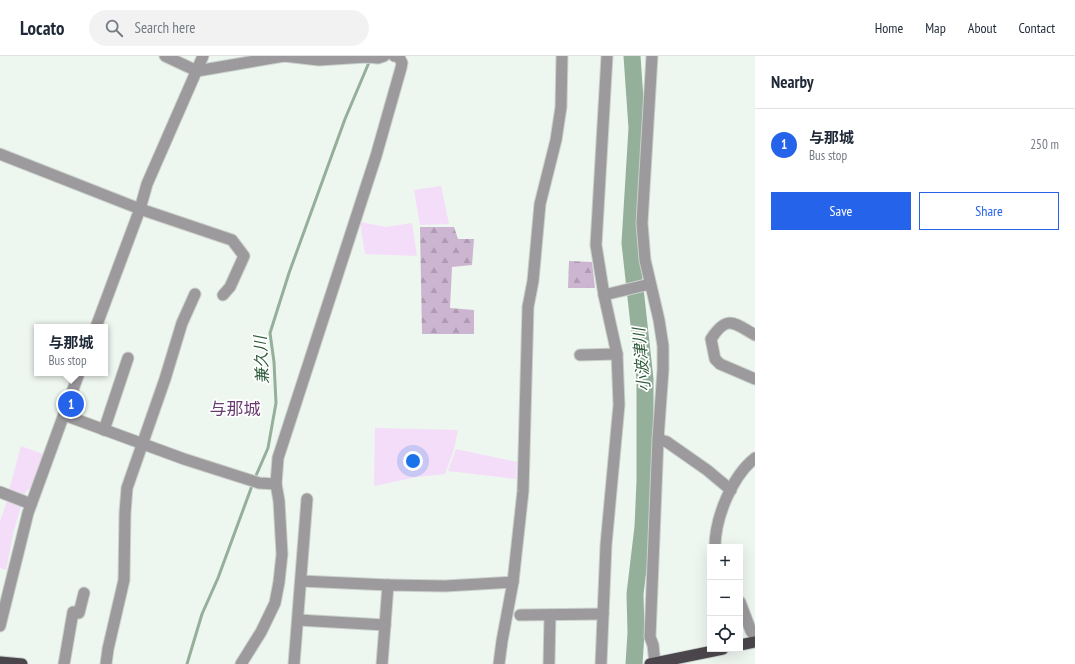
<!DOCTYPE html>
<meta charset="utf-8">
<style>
:root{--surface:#fff;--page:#f2f2f3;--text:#1f2937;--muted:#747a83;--line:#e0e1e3;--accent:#2563eb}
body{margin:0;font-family:"PT Sans Narrow","Noto Sans JP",sans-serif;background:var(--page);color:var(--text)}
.controls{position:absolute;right:12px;bottom:12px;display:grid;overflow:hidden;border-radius:0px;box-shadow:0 4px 16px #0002}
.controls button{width:36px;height:36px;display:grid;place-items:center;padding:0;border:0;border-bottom:1px solid var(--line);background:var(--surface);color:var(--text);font:20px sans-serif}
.you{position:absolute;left:413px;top:405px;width:14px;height:14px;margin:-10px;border:3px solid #fff;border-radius:50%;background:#1a73e8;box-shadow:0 0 0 6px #1a73e833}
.badge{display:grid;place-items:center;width:26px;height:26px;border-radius:50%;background:var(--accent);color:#fff;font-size:13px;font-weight:700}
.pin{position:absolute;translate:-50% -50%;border:2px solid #fff;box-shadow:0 1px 4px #0006}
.popup{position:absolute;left:34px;top:268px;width:74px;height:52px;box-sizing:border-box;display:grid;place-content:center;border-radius:0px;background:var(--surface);filter:drop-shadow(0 1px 3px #0005);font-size:13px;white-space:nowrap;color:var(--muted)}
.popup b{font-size:15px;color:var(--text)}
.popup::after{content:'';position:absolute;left:50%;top:100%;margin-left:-8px;border:8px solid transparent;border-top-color:var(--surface)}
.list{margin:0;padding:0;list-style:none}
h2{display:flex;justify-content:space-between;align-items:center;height:52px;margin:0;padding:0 16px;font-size:17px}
h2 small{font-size:13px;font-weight:400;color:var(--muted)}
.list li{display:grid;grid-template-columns:26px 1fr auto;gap:12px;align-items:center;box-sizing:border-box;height:72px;padding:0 16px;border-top:1px solid var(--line)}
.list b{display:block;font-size:15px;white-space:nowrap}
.list p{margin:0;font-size:13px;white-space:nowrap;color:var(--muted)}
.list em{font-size:13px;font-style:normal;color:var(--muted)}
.actions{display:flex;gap:8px;padding:12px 16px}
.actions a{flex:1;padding:9px 0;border:1px solid var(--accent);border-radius:0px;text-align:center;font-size:14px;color:var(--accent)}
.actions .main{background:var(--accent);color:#fff}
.icon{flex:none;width:22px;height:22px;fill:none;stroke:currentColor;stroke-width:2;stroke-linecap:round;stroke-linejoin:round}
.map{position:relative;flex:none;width:755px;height:608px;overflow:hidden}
header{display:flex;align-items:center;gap:24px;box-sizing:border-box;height:56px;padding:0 20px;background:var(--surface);border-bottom:1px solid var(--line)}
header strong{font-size:19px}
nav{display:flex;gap:22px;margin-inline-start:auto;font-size:14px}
.search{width:280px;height:36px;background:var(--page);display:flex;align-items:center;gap:10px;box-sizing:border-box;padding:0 14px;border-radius:22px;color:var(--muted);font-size:15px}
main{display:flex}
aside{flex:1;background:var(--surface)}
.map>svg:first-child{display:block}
.green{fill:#f4ddf8}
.forest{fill:url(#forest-firs)}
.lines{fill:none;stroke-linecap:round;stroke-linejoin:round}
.stream{stroke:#94b09a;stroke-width:3}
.river{stroke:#94b09a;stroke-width:17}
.minor-casing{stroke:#c9d1cb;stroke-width:13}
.tertiary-casing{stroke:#c9d1cb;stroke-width:13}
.trunk-casing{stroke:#c9d1cb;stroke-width:13}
.minor{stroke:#9d9a9d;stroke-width:11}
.tertiary{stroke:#9d9a9d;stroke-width:11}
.trunk{stroke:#4a464b;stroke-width:11}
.labels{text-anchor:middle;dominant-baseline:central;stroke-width:3.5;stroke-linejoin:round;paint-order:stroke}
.water-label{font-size:16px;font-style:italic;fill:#2e5c3b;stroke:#fff}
.quarter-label{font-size:17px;fill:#6a3d72;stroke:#fff}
</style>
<header>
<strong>Locato</strong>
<div class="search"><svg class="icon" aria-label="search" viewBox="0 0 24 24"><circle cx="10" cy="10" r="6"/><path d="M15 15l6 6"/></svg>Search here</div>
<nav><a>Home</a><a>Map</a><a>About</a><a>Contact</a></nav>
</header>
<main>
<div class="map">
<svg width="755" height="608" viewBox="0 0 755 608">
<defs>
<pattern id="forest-firs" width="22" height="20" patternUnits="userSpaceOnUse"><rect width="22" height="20" fill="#ccb5d0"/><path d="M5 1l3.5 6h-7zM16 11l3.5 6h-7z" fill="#ae9ab1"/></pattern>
</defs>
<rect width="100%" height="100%" fill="#eef6f0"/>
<!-- green -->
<g class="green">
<polygon points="441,130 449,168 420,169 414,134"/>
<polygon points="360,166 386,171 412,167 417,200 365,198"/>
<polygon points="375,372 458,374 454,393 445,418 417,421 374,430"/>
<polygon points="21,390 43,398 32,431 26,435 24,440 9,434"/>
<polygon points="456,393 517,406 516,423 448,415"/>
<polygon points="7,445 21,450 14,474 6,514 0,512 0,465"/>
</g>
<!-- forest -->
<g class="forest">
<polygon points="420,171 454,171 458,183 474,183 472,209 452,211 450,252 474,254 474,278 422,278"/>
<polygon points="569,205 592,206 595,232 568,232"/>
</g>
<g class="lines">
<!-- stream -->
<g class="stream">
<polyline points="255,422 268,392 276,347 274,306 270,277 289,217 345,63 370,4"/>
<polyline points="187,608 202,558 218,522 253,427"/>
</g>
<!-- river -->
<polyline class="river" points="632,0 637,72 630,187 645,323 645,425 643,471 635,538 636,577 634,608"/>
<!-- minor casing -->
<g class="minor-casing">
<g id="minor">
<polyline points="165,0 197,15 284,0"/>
<polyline points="284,0 319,4 366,1 378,2 384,0"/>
<polyline points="0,98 140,153 232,184 244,200 230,231 223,239"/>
<polyline points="604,239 650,228"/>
<path d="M755,279C734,267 727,258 711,283L715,303L720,308L755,323"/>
<polyline points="580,299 617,298"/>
<polyline points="64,359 184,403 259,427 276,428"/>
<polyline points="104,374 128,302"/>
<polyline points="658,383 667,386 707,414 731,434"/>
<polyline points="0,436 31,448"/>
<path d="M715,491C715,462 732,420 755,402"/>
<polyline points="301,525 388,529"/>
<polyline points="740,546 751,575 755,580"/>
<polyline points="520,559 603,558"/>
<polyline points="298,564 385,569 388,529 445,530 513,526"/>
<polyline points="64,608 73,556 79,557 84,537"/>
<polyline points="106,608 108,593 124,524 125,457 127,432 165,323 182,267 195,238"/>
<polyline points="241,608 261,576 275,547 279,526 282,498 279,445 276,428 278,402 376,100 401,12 402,7 399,1 394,0"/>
<polyline points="294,608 307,443"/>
<polyline points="382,608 385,569"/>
<polyline points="499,608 502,585 513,526 523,435 528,251 533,225 540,148 556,84 561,51 562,0"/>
<polyline points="549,608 550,559"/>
<polyline points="601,608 606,489 619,349 617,298 604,239 596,189 607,0"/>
</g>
</g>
<!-- tertiary casing -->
<g class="tertiary-casing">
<g id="tertiary">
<polyline points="652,0 642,167 645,204 659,264 663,290 663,314 658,383 650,581 653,589 655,608"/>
<polyline points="96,271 140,153 147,128 203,0"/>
<polyline points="0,570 28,457 79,317"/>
</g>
</g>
<!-- trunk casing -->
<g class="trunk-casing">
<g id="trunk">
<polyline points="740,589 755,586"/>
<polyline points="0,606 22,608"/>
<polyline points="650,608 723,593"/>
</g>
</g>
<!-- minor -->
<use href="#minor" class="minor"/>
<!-- tertiary -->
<use href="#tertiary" class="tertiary"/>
<!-- trunk -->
<use href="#trunk" class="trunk"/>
</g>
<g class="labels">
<!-- water labels -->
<g class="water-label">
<text transform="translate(261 304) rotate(-93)">兼久川</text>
<text transform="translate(641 304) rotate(-95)">小波津川</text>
</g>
<!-- quarter labels -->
<g class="quarter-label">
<text x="235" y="353">与那城</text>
</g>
</g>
</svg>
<div class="controls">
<button>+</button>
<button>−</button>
<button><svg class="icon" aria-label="locate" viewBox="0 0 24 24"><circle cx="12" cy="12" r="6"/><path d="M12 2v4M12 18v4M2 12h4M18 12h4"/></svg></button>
</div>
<div class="you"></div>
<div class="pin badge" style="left:71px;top:348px">1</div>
<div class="popup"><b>与那城</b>Bus stop</div>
</div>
<aside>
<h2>Nearby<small></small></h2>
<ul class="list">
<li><span class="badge">1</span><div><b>与那城</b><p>Bus stop</p></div><em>250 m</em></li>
</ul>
<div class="actions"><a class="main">Save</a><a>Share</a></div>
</aside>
</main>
